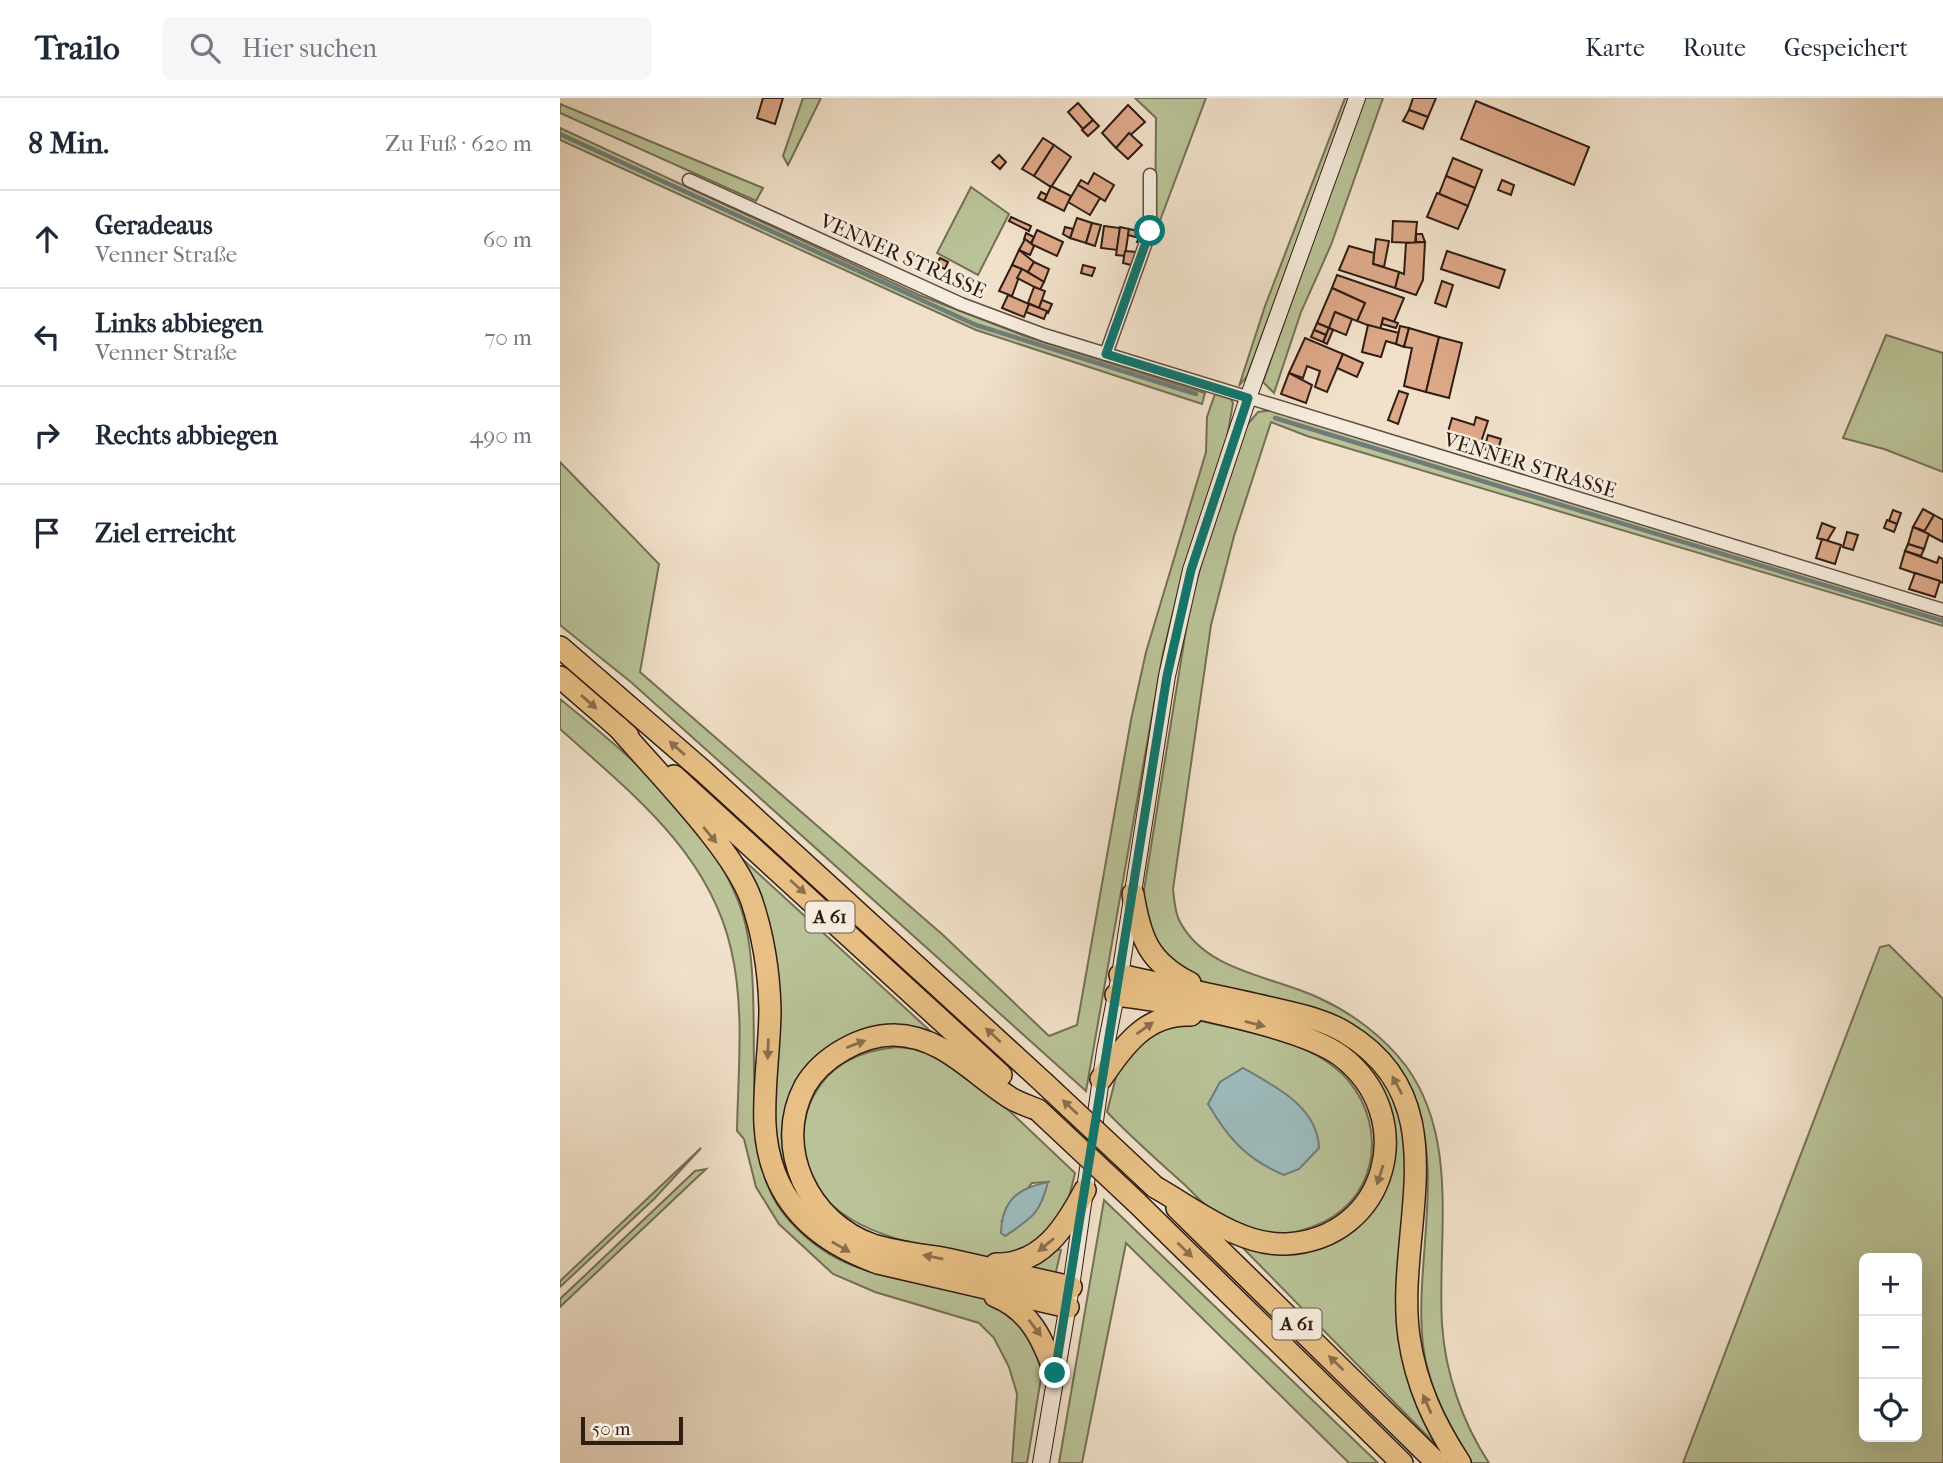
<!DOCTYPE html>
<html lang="de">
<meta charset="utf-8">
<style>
:root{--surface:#fff;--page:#f6f6f7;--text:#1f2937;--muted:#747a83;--line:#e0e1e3}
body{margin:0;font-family:"IM FELL French Canon",serif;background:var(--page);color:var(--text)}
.controls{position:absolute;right:21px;bottom:21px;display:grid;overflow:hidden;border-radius:10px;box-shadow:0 7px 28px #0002}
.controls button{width:63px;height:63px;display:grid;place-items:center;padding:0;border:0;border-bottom:2px solid var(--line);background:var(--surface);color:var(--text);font:35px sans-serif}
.scale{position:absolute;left:21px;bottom:18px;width:102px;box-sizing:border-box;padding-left:7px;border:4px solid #2f1c13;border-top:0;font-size:19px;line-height:24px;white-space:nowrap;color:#2f1c13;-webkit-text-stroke:5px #f6ecdd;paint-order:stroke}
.stop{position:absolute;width:21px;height:21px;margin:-16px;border:5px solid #0f766e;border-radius:50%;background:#fff}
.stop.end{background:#0f766e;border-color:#fff;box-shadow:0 2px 7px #0008}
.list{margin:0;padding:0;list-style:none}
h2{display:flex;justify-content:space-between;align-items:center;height:91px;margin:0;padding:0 28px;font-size:30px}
h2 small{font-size:23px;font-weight:400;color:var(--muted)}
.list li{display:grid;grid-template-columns:46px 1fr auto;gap:21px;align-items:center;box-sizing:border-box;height:98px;padding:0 28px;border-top:2px solid var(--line)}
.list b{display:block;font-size:26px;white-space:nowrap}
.list p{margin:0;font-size:23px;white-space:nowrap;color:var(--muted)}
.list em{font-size:23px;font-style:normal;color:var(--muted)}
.icon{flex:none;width:38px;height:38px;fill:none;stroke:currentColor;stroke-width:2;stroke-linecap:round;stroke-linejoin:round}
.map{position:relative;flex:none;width:1383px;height:1365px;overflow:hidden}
header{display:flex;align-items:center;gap:42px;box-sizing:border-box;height:98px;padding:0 35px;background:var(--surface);border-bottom:2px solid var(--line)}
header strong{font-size:33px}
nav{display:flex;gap:38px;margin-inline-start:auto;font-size:24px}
.search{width:490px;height:63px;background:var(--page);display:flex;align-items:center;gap:18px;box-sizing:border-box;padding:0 24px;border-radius:10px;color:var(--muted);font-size:26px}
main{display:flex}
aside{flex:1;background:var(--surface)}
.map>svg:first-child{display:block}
.green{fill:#b9c397;stroke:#747055;stroke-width:2;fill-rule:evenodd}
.water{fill:#9dbcbe;stroke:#717c7a;stroke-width:2}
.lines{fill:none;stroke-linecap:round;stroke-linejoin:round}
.stream{stroke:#717c7a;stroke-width:4.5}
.building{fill:#dda888;stroke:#2f1c13;stroke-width:2}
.street-casing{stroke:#604d41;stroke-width:15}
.secondary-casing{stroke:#2f1c13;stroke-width:18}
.highway-casing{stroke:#2f1c13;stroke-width:24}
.street{stroke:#f6ecdd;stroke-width:12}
.secondary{stroke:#f6ecdd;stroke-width:16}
.highway{stroke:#e8c085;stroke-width:21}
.highway-bridge-casing{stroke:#2f1c13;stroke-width:24;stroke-linecap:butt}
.highway-bridge{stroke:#e8c085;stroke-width:21}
.oneway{fill:#8c6e4c}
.route{stroke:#0f766e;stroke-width:9}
.labels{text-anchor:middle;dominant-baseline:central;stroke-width:5;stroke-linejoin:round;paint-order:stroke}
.shield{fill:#f6ecdd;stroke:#6b5a50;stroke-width:2}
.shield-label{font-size:19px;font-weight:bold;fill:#2f1c13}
.street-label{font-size:21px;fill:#2f1c13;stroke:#f6ecdd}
</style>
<header>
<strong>Trailo</strong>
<div class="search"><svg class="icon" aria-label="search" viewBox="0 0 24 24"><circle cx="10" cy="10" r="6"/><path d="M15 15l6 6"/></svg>Hier suchen</div>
<nav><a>Karte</a><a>Route</a><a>Gespeichert</a></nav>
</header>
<main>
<aside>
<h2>8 Min.<small>Zu Fuß · 620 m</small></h2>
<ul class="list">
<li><svg class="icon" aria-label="ahead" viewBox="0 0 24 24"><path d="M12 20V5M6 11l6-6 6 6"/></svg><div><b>Geradeaus</b><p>Venner Straße</p></div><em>60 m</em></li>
<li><svg class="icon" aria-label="left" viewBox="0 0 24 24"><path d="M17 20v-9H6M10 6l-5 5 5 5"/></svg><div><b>Links abbiegen</b><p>Venner Straße</p></div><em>70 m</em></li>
<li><svg class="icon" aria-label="right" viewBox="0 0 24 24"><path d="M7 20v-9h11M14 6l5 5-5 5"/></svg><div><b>Rechts abbiegen</b></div><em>490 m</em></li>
<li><svg class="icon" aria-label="arrive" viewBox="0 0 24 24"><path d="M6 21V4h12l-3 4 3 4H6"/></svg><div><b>Ziel erreicht</b></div></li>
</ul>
</aside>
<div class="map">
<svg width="1383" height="1365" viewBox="0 0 1383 1365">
<rect width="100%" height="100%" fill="#f1e1ca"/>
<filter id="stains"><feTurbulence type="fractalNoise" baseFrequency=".00286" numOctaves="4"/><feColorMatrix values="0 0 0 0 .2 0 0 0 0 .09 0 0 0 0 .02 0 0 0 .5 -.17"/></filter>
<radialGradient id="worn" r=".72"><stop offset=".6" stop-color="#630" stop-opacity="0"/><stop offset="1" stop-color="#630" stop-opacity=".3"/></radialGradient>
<!-- green -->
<g class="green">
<polygon points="243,0 261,0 228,67 223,58"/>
<polygon points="575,0 646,0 595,136 596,20"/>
<polygon points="785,0 790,0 687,278 679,288 705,208"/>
<polygon points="804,0 823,0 771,147 741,214 714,295 703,284"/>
<polygon points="0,6 203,90 196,103 0,15"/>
<polygon points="0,30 359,197 467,239 645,295 642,306 416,232 0,42"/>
<polygon points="411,89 449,116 418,177 377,155"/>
<polygon points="1326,237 1383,255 1383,374 1324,351 1283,340"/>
<polygon points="655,296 671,301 673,305 667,340 623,474 603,555 526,993 72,585 0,527 0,364 99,466 80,574 383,837 489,938 517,927 571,622 586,554 646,354 647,319"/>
<path d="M712,312L1383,518V528L747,338L711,324L674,438L651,527L613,791C614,800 615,814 619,822C645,874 713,878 759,900C792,915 824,939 846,968C900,1042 877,1140 882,1226C885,1274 902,1324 929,1365H912C890,1329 868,1290 863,1247C854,1165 885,1076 853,996C847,980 834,966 823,953L626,877L588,839L583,798L630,507L653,424L687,327L698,314Z"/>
<path d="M0,601C70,659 145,717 179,805C212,892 171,1049 223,1115C269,1173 319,1176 386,1191C403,1194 427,1199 441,1208C455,1217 467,1234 478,1246L481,1280L467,1365H452L457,1296L449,1269L434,1240L419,1225L315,1194L273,1176L219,1126L196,1089L184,1041L177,1033C178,973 185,910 171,851C149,754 70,694 0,631Z"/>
<polygon points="165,745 379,941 325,933 240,987 246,1104 237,1107 212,1040 210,859"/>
<path d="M1329,847L1383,901V1365H1123L1320,849ZM1304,1160H1357V1339H1304Z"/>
<polygon points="702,915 775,937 808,961 833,995 847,1029 843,1175 879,1350 680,1147 736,1152 822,1087 810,984"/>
<path d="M636,922C685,933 753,942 788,982C830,1032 816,1107 752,1129C736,1135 719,1139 701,1134C687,1129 668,1124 656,1116C645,1108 635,1097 625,1087C598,1063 572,1040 547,1014L557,975L585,935Z"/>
<path d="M337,949L364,952L403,969L515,1075C510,1097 502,1132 482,1146C477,1150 468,1151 462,1153C454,1156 445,1161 437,1162C421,1163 400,1155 385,1152C324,1141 244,1118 243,1043C243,1027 246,1011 254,997C271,965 303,952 337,949ZM488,1084L441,1124L472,1085Z"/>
<polygon points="141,1050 94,1101 0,1189 0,1183"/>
<polygon points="146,1071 2,1207 0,1209 0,1201 19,1183 135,1073"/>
<polygon points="544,1102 818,1365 789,1365 566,1145 522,1365 499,1365"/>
<polygon points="495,1151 501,1152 495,1178 466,1169"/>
</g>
<!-- water -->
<g class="water">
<path d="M683,970C715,988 758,1009 759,1050L739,1071L724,1077C686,1061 668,1040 648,1006L660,984Z"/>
<path d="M488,1084C480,1116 472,1120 445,1138L441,1135C442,1101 459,1090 488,1084Z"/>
</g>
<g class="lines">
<!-- stream -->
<g class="stream">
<polyline points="0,36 416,227 636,296"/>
<polyline points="715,320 1383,523"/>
</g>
</g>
<!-- building -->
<g class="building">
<polygon points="203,0 223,0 215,26 197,20"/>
<polygon points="853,0 876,0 868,19 849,12"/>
<polygon points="916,3 1029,49 1014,87 901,41"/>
<polygon points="518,5 533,22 523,31 508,14"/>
<polygon points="568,7 585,24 556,50 542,35"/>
<polygon points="849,12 868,19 863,31 843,23"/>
<polygon points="533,22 539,28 528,38 522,32"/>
<polygon points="569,35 582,47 568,61 556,50"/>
<polygon points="483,40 494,47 474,78 462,71"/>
<polygon points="494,47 511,59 491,89 474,78"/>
<polygon points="439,57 446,64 440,71 432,64"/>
<polygon points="893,60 922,72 915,90 886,78"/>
<polygon points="534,75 554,87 545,103 518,87 521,82 528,86"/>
<polygon points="886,78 915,90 908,108 879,96"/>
<polygon points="942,82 954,87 951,97 938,92"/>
<polygon points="518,87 540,100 530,117 508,104"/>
<polygon points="491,88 511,98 504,113 484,103"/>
<polygon points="481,94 487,97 484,103 478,100"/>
<polygon points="877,95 908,108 898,131 867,119"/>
<polygon points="451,119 471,128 469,133 449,123"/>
<polygon points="517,120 532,125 526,145 510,140"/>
<polygon points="833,123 857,124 855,145 832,144"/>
<polygon points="532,125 541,127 535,148 526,145"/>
<polygon points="544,128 560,130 557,152 541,150"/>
<polygon points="505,129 513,131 510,140 503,136"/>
<polygon points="560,129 569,131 565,158 556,157"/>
<polygon points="569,131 583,134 580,145 577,144 579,140 568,137"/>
<polygon points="477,132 503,144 497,158 471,146"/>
<polygon points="466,135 474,139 471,145 464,141"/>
<polygon points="856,136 862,136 865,144 856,144"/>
<polygon points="465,141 474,148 470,157 459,152"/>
<polygon points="816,141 829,143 824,169 813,166"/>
<polygon points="865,144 863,182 856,197 835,190 839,174 844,176 846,145"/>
<polygon points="789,148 814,155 813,166 839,174 835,190 779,172"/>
<polygon points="459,152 474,164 468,174 452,167"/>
<polygon points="565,153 576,154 571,167 563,165"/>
<polygon points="887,153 945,172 939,190 881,171"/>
<polygon points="380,160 388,164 385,171 376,167"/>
<polygon points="474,164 489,171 484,184 468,174"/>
<polygon points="452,167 462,171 452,198 439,193"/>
<polygon points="523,167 535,170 532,178 521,175"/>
<polygon points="462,171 484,184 480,192 457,180"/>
<polygon points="777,177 844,200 834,224 823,220 820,232 797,223 805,205 772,190"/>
<polygon points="882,183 893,187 886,209 875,205"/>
<polygon points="474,189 485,193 479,210 468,205"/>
<polygon points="772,190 805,205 797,223 775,214 769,230 757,225"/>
<polygon points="448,197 469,206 464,219 442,210"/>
<polygon points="482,202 492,206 488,215 479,210"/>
<polygon points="469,206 487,213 484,221 466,214"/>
<polygon points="775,214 792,221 786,237 769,230"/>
<polygon points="823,220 838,225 836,230 822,226"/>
<polygon points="757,225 769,230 766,237 754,232"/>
<polygon points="808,227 839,235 836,246 826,243 821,259 802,254"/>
<polygon points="840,228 849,230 844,249 836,246"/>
<polygon points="769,230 773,232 767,246 763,244"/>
<polygon points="849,230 879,239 866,294 844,288 852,250 844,249"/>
<polygon points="754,232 766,237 763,244 751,239"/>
<polygon points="879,239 902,245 889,300 866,294"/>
<polygon points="745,240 783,256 767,294 755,289 760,273 747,268 743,280 729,275"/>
<polygon points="783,256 803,265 797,279 777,270"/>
<polygon points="729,275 752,287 746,305 721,296"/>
<polygon points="839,293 848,296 838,326 828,322"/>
<polygon points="916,319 928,323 920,347 887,337 892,320 914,327"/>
<polygon points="928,337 941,341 937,355 924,351"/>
<polygon points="1363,411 1374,417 1365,433 1353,429"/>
<polygon points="1333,412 1341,415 1337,426 1329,423"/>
<polygon points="1374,417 1383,422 1383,444 1364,434"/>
<polygon points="1327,422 1337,426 1334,434 1324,430"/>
<polygon points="1262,425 1275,430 1267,443 1257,440"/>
<polygon points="1353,429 1369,436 1364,451 1348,446"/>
<polygon points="1287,434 1298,437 1293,452 1283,449"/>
<polygon points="1262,441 1281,447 1275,466 1256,460"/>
<polygon points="1348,446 1364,451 1361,458 1345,453"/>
<polygon points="1345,453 1377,465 1379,459 1383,461 1383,485 1340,470"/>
<polygon points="1355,475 1380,483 1375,499 1349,491"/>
</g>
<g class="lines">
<!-- street casing -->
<g class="street-casing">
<g id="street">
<polyline points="129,82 401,206 484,237 1383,512"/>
<polyline points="546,256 590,133 590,77"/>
</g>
</g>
<!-- secondary casing -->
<g class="secondary-casing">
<polyline id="secondary" points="481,1365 511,1189 545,953 560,877 607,578 631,472 688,300 797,0"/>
</g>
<!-- highway casing -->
<g class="highway-casing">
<g id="highway">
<polyline points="0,549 142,672 483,984"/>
<polyline points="0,579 68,638"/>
<path d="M58,629C96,674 172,749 191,801C203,836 209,874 210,911C210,949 203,989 205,1027C209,1100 253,1142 318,1165L508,1209"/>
<polyline points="114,678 441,977"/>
<path d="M573,796C580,839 588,864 630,885"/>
<path d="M560,877C610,889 661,898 711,910C736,916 764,921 786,935C902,1005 834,1133 849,1239C856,1287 874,1325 900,1365"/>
<path d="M556,897C608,903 741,928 781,958C860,1018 828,1141 726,1146C680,1148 634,1111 595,1089"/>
<path d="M541,981C564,948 586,915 631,917"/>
<path d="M478,1012C469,1008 458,1005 449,999C412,975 382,938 334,937C301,937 262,959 245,988C212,1050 249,1125 313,1147C336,1154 363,1157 387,1161C428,1170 470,1180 511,1189"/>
<polyline points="576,1104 842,1365"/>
<polyline points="617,1110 877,1365"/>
<path d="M436,1166C482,1167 506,1128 525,1092"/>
<path d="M435,1198C470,1212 483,1242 495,1275"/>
</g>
</g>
<!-- street -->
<use href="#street" class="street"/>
<!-- secondary -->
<use href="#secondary" class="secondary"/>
<!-- highway -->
<use href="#highway" class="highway"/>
<!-- highway-bridge casing -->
<g class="highway-bridge-casing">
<g id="highway-bridge">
<polyline points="483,984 595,1089"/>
<polyline points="478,1012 576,1104"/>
</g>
</g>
<!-- highway-bridge -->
<use href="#highway-bridge" class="highway-bridge"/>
</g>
<!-- one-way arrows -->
<defs><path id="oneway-solid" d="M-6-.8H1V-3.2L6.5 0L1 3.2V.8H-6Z" transform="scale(1.75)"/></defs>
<g class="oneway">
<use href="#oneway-solid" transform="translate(29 604) rotate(41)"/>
<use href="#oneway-solid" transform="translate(117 650) rotate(-139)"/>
<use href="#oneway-solid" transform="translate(150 737) rotate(50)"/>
<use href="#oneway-solid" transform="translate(238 789) rotate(42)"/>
<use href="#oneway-solid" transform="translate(695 926) rotate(14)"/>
<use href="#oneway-solid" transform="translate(585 930) rotate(-35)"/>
<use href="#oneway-solid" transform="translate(433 937) rotate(-137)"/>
<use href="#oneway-solid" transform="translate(296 946) rotate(-21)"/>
<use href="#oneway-solid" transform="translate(208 951) rotate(92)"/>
<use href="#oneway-solid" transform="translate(837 987) rotate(-118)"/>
<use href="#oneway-solid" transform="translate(510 1009) rotate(-137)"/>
<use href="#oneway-solid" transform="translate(820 1077) rotate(108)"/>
<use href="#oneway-solid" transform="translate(486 1147) rotate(140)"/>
<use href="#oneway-solid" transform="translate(281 1149) rotate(30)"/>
<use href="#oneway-solid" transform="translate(625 1152) rotate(44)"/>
<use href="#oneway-solid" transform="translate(373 1159) rotate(-169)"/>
<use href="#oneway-solid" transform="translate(475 1230) rotate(53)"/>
<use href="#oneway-solid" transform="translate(776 1265) rotate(-136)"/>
<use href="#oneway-solid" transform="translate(867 1306) rotate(-114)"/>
</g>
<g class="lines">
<!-- route -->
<polyline class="route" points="495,1275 607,578 631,472 688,300 546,256 590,133"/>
</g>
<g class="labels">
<!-- shield labels -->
<g class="shield">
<rect x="245.5" y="803.5" width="49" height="31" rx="5"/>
<rect x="712.5" y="1210.5" width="49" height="31" rx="5"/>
</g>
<g class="shield-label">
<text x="270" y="819">A 61</text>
<text x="737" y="1226">A 61</text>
</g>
<!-- street labels -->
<g class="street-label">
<text transform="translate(343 158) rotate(24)">VENNER STRASSE</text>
<text transform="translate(970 367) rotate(17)">VENNER STRASSE</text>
</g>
</g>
<rect width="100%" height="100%" filter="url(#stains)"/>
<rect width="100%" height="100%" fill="url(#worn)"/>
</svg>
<div class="controls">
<button>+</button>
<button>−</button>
<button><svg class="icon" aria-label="locate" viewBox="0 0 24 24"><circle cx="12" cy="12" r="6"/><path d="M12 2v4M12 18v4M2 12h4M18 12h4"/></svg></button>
</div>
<div class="scale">50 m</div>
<div class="stop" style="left:590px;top:133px"></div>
<div class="stop end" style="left:495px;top:1275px"></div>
</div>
</main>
